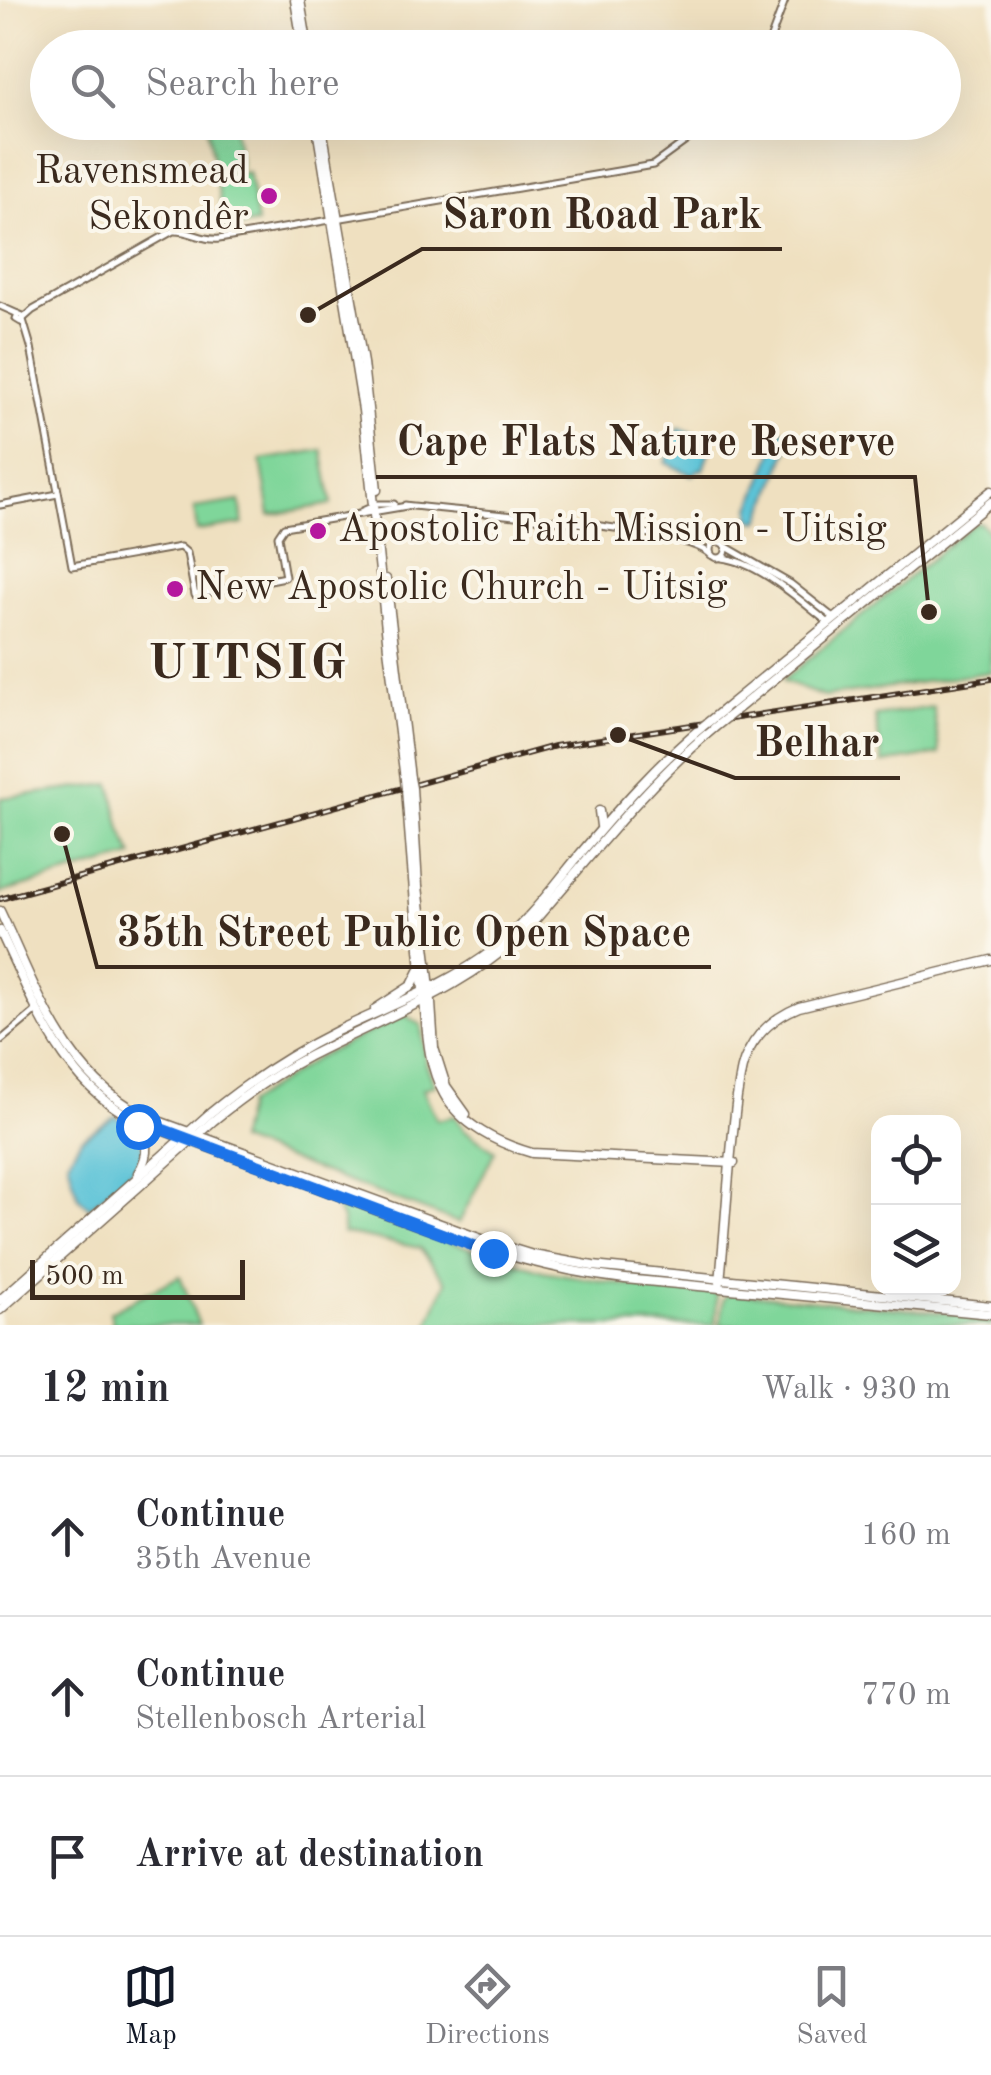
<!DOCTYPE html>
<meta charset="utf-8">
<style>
:root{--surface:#fff;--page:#f2f2f3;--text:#2b2b33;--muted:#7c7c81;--line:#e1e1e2;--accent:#111827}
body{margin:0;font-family:"Old Standard TT",serif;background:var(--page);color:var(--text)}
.controls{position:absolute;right:30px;bottom:30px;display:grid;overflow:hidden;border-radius:20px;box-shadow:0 10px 40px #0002}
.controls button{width:90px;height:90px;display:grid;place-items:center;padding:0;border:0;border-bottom:2px solid var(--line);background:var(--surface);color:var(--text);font:50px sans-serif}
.scale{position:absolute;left:30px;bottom:25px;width:215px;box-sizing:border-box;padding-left:10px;border:5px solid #3b2a1e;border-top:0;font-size:28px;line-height:35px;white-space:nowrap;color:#3b2a1e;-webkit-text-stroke:8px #fbf7ec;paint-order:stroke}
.stop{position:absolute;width:30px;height:30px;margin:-22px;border:8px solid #1a73e8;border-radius:50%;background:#fff}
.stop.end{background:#1a73e8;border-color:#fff;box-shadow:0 2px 10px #0008}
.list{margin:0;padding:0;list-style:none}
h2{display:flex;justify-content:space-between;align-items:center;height:130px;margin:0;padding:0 40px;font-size:42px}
h2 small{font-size:32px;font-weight:400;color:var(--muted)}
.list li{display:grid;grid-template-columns:65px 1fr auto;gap:30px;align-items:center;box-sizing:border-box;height:160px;padding:0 40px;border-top:2px solid var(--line)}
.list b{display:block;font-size:38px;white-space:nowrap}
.list p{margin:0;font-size:32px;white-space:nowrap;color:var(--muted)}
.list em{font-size:32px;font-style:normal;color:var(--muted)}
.icon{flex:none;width:55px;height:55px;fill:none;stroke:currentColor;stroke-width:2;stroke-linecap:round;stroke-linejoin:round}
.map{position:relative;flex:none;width:991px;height:1325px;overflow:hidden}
.search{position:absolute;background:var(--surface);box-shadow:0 10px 40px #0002;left:30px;right:30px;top:30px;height:110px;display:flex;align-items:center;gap:25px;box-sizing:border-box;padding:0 35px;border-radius:55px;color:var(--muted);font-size:38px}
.sheet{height:610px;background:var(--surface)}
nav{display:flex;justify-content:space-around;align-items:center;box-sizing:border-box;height:140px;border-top:2px solid var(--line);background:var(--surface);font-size:28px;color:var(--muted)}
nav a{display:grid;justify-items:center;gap:5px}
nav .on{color:var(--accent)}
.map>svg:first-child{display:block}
.green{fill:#7fd69a;stroke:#5d805c;stroke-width:2.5}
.water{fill:#5bc3d7;stroke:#4b767a;stroke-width:2.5}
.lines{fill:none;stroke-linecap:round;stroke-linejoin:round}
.minor-casing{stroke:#7a6a57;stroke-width:9}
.major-casing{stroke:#7a6a57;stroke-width:11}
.minor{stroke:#fff;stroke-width:5}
.major{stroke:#fff;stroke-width:8}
.rail-casing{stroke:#3b2a1e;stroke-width:6}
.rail{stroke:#fbf7ec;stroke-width:2.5;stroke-dasharray:8;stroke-linecap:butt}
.major-bridge-casing{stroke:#7a6a57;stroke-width:11;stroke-linecap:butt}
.major-bridge{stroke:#fff;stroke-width:8}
.route{stroke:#1a73e8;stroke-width:12}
.poi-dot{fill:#b5179e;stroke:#fbf7ec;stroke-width:4}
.labels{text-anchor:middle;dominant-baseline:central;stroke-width:8;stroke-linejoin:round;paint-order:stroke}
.poi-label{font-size:40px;fill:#3b2a1e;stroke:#fbf7ec;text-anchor:start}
.district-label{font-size:50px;font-weight:bold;letter-spacing:2.5px;fill:#3b2a1e;stroke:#fbf7ec}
.leader{fill:none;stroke:#3b2a1e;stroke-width:4}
.callout-dot{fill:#3b2a1e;stroke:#fbf7ec;stroke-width:4}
.callout-label{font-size:42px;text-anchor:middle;font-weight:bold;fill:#3b2a1e;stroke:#fbf7ec;stroke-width:8;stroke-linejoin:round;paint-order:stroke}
</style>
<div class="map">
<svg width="991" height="1325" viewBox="0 0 991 1325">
<rect width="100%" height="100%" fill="#fbf7ec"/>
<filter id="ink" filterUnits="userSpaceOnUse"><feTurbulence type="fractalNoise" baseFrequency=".01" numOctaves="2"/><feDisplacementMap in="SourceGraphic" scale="20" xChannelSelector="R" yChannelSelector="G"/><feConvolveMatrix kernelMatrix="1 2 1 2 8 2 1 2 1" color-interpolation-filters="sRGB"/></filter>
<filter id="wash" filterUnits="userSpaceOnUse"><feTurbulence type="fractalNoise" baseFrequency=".0048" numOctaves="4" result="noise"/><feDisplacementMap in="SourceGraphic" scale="40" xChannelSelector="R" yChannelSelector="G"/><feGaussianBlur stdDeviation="2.25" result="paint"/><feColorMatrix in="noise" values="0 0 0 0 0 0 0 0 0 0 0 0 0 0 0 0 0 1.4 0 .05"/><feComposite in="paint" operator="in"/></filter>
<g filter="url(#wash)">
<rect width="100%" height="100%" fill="#efe0c0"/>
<!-- green -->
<g class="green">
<polygon points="225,123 233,123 241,167 215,171 207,126"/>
<polygon points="248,172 257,223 225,229 216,178"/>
<polygon points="322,450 332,504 270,515 261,460"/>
<polygon points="240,501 243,524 197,531 194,508"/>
<polygon points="975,523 981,523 991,534 991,672 824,697 784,682 783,680"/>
<polygon points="933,707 940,754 883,763 875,716"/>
<polygon points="111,784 121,829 133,856 0,893 0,798"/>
<polygon points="405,1015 421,1025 426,1064 435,1085 423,1089 437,1120 454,1116 465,1130 495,1151 459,1223 238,1141 247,1104 318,1057"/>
<path d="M343,1201L450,1242L543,1271L626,1285L714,1291L717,1296L715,1325H428L446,1282L420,1248L342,1233C345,1223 341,1215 335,1207Z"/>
<polygon points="180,1276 199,1325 113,1325 110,1312"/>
<polygon points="729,1293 991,1317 991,1325 720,1325 723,1300"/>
</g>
<!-- water -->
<g class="water">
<polygon points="679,428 712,441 703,470 700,469 692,475 666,463"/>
<polygon points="783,430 793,436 761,519 757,521 751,518 751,508 781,431"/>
<polygon points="116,1116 136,1130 144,1147 140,1163 90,1208 78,1197 68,1161 81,1139"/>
</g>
</g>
<g filter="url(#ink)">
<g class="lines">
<!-- minor casing -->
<g class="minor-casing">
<g id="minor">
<polyline points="767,48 785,0"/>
<polyline points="0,306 18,314"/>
<polygon points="18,314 23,316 21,322 16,319"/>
<path d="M24,318L33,310L173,231C190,230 202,241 219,239L653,165L712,122"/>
<polyline points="23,320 31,347 72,566 180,547 187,553 195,595 285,577 278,536 284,527 407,506"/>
<polyline points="0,505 58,494"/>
<path d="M405,505C456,512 685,526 711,555"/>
<polyline points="362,511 378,504 394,504"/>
<circle cx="718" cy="550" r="8"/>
<polyline points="725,546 791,584 834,618"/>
<path d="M722,558C759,562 800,601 829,623"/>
<polyline points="0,1041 36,1011"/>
</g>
</g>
<!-- major casing -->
<g class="major-casing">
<g id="major">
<polyline points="295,0 303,48"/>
<polyline points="300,0 308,48"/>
<polyline points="316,122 363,410 388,648 405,779"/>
<polyline points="321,122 363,363 377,490"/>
<polyline points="386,579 410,778"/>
<polyline points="723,710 991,491"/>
<polyline points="734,712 991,502"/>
<polyline points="412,788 418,886 430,988 434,1048 446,1086 466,1114"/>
<path d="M406,789C411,856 416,923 423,989C427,1025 426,1062 444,1094C461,1125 499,1144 532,1153L734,1163"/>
<polyline points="599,811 601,826"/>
<path d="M0,911C37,989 66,1083 153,1119L487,1241L533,1255L593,1266L991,1306"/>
<path d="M0,931C35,1004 63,1089 143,1123C213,1149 283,1174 352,1201C443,1235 528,1268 625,1279L991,1314"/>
<polyline points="375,1009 412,985 419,971"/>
<path d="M134,1123C149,1139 150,1154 138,1173"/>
<path d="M720,1282C726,1220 729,1158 737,1097C740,1081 740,1067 748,1052C759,1030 777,1016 799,1007L991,960"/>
<path d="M0,1300L209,1114C248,1082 291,1054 337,1031C390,1005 446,986 493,950C527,923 553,887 580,854C618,809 656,765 702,727"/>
<path d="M0,1310L213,1121C242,1097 275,1074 309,1056C384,1017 469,988 529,927C589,859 644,786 714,728"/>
</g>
</g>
<!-- minor -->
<use href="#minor" class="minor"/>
<!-- major -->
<use href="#major" class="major"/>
<!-- rail casing -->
<g class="rail-casing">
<polyline id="rail" points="0,899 555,746 991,679"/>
</g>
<!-- rail -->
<use href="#rail" class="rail"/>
<!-- major-bridge casing -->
<g class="major-bridge-casing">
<g id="major-bridge">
<polyline points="702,727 723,710"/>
<polyline points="714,728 734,712"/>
<polyline points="410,778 412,788"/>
<polyline points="405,779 406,789"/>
</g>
</g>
<!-- major-bridge -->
<use href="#major-bridge" class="major-bridge"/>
</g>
</g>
<g class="lines" filter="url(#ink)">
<!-- route -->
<polyline class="route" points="138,1126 129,1117 493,1253"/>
</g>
<!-- markers -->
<g class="poi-dot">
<circle cx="269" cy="196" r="10"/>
<circle cx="318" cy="531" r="10"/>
<circle cx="175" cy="589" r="10"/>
</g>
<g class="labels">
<!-- poi labels -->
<g class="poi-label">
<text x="249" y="173" text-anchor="end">Ravensmead<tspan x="249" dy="46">Sekondêr</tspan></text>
<text x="338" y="531">Apostolic Faith Mission - Uitsig</text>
<text x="195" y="589">New Apostolic Church - Uitsig</text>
</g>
<!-- district labels -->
<g class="district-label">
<text x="248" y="665">UITSIG</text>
</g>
</g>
<!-- callouts -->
<path class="leader" d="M308 315L422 249H782M929 612L915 477H376M618 735L735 778H900M62 834L97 967H711"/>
<g class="callout-dot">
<circle cx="308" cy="315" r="10"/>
<circle cx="929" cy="612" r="10"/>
<circle cx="618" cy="735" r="10"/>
<circle cx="62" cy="834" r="10"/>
</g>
<g class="callout-label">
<text x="602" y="228">Saron Road Park</text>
<text x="646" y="455">Cape Flats Nature Reserve</text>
<text x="817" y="756">Belhar</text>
<text x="404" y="946">35th Street Public Open Space</text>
</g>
</svg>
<div class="controls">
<button><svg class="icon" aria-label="locate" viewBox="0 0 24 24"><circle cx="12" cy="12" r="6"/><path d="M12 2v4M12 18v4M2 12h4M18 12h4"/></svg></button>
<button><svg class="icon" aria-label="layers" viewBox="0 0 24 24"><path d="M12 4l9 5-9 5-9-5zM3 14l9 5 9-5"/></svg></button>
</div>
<div class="scale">500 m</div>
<div class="stop" style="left:138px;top:1126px"></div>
<div class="stop end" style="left:493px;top:1253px"></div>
<div class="search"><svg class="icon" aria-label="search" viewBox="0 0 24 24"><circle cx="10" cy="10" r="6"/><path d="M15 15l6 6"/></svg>Search here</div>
</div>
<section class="sheet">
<h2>12 min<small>Walk · 930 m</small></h2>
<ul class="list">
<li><svg class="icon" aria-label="ahead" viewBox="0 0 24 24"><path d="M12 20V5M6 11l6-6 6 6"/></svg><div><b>Continue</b><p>35th Avenue</p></div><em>160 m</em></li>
<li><svg class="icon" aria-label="ahead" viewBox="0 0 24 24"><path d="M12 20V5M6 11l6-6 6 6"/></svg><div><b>Continue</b><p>Stellenbosch Arterial</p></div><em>770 m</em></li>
<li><svg class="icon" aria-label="arrive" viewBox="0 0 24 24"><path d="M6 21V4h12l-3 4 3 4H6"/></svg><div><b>Arrive at destination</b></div></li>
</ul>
</section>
<nav>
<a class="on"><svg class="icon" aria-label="map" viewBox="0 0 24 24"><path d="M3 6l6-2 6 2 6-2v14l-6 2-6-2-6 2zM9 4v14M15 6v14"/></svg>Map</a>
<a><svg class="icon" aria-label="directions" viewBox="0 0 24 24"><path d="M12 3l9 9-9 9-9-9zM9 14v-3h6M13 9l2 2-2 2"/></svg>Directions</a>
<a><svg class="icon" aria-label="saved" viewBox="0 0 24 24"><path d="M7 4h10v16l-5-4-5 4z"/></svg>Saved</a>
</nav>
